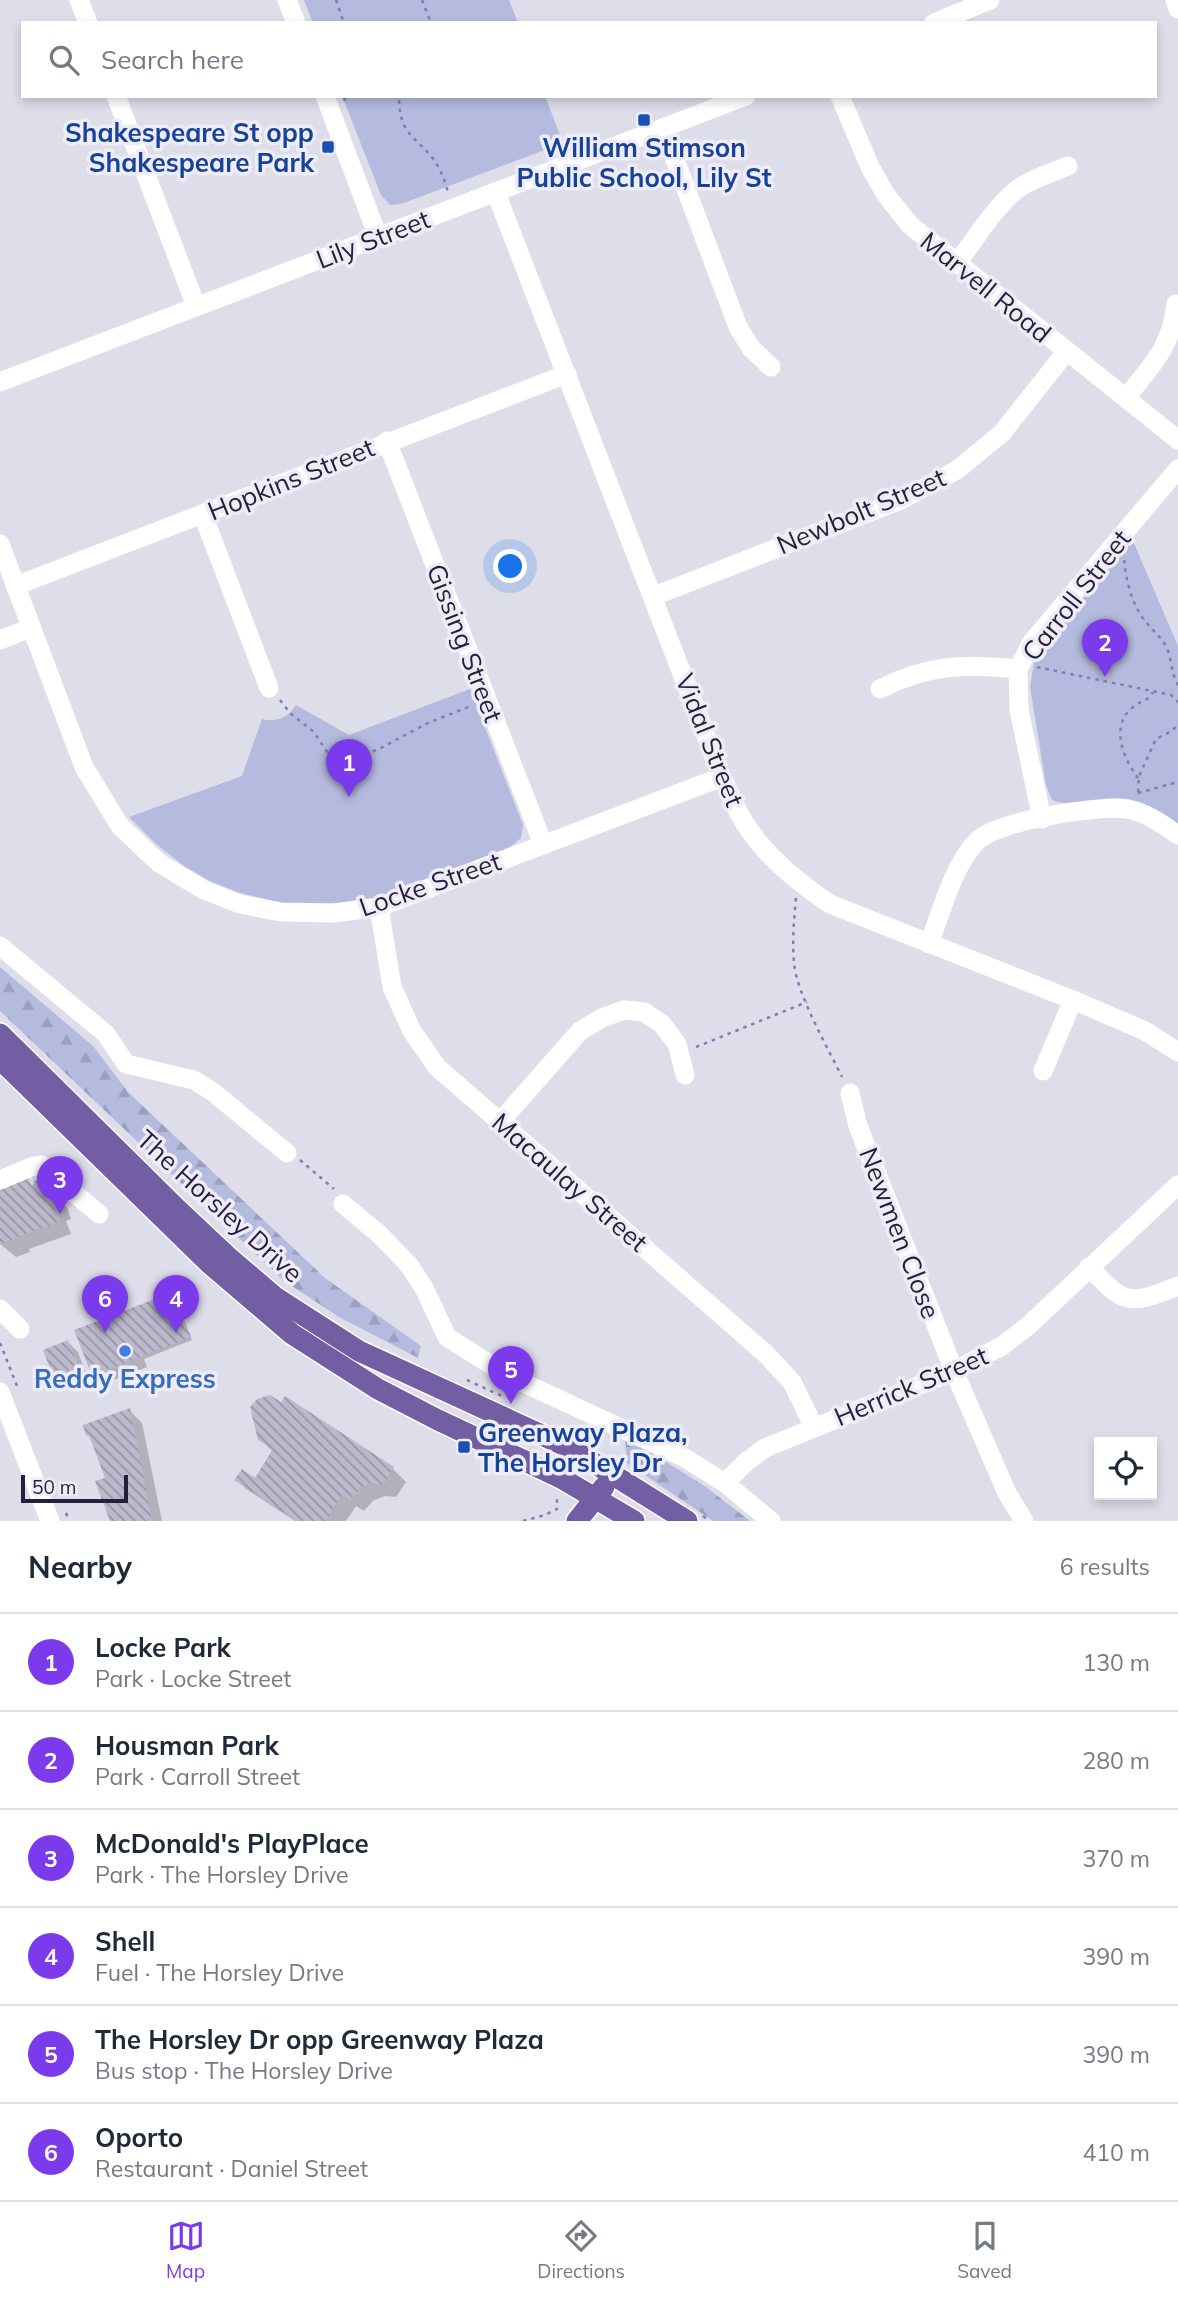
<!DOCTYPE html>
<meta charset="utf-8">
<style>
:root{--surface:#fff;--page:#f2f2f3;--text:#1f2937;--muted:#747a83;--line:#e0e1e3;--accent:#7c3aed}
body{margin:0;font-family:Mulish,sans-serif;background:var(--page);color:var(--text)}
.controls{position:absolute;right:21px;bottom:21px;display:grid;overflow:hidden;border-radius:0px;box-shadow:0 4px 10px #0003}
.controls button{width:63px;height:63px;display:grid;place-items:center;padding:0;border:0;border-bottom:2px solid var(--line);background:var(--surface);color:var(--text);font:35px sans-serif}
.scale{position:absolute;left:21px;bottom:18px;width:107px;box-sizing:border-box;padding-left:7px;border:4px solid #261e3b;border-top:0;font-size:19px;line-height:24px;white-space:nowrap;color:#261e3b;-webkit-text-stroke:5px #eeedf7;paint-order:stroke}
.you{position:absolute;left:511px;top:567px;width:24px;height:24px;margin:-18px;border:5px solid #fff;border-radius:50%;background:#1a73e8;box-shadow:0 0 0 10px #1a73e833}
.badge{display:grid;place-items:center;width:46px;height:46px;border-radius:50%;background:var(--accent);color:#fff;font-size:23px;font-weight:700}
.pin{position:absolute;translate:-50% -58px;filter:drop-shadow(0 2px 4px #0008)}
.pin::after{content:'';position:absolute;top:37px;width:24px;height:21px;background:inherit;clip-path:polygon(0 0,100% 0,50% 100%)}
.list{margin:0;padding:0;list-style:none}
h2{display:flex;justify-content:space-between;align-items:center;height:91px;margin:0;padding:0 28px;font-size:30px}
h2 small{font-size:23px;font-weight:400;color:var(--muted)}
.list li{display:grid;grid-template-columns:46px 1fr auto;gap:21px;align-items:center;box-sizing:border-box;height:98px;padding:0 28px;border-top:2px solid var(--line)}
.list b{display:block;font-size:26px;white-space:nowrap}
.list p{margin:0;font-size:23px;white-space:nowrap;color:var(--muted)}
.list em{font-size:23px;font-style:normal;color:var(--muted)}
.icon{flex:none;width:38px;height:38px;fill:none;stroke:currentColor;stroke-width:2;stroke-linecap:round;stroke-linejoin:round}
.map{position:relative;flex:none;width:1178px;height:1521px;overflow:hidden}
.search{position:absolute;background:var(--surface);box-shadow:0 4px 10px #0003;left:21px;right:21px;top:21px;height:77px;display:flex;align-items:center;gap:18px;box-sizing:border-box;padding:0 24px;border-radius:0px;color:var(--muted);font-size:26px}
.sheet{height:679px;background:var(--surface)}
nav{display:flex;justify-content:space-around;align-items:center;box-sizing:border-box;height:98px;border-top:2px solid var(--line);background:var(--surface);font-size:19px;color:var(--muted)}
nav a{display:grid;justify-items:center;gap:4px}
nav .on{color:var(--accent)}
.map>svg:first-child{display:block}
.forest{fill:url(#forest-firs)}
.park{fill:#b4bbde}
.shadow{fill:#0003}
.building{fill:url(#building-back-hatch)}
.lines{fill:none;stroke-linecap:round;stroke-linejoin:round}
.major-casing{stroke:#fff;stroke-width:24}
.path{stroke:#877bb0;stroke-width:2.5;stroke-dasharray:3.5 5;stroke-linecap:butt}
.minor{stroke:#fff;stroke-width:19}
.major{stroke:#725ea3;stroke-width:21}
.transit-dot{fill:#1a4fb4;stroke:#eeedf7;stroke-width:2.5}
.shop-dot{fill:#3f7fe0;stroke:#eeedf7;stroke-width:2.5}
.labels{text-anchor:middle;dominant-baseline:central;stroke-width:7;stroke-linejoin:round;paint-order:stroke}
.transit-label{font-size:26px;font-weight:bold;fill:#164399;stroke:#eeedf7;text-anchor:end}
.street-label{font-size:26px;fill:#261e3b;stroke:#eeedf7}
.shop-label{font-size:26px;font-weight:bold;fill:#366cbe;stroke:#eeedf7}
</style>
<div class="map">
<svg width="1178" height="1521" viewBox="0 0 1178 1521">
<defs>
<pattern id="forest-firs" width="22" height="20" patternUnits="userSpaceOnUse" patternTransform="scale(1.75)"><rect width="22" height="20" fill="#b4bbde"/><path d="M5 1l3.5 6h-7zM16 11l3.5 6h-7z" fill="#9ba0bf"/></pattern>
<pattern id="building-back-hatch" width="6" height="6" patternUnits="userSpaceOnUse" patternTransform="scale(1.75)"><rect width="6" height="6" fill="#bbb9cb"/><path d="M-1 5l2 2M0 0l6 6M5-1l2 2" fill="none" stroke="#9896a6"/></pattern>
</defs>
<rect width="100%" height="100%" fill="#deddea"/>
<!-- forest -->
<g class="forest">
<polygon points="0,967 93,1046 128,1092 325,1278 421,1346 418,1358 339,1317 283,1280 0,1011"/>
<polygon points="625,1436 706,1487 750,1521 713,1521 627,1463"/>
</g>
<!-- park -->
<g class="park">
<polygon points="304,0 509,0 518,23 313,23"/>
<polygon points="342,96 545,96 563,143 401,204 390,205 381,195"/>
<path d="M1133,541L1178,646V824C1160,812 1140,798 1117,798C1095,798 1073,809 1052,800L1046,785L1030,687L1034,663L1046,641Z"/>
<path d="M470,689L523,825L521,838L509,848L380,897L347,903L288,905L237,892L210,881L184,866L155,843L129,817L242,776L262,719C275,723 289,717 296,705L349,735Z"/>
</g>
<!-- shadow -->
<g class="shadow">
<polygon points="27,1181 34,1187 53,1194 67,1207 71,1219 66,1221 71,1234 29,1249 30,1252 16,1257 0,1244 0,1192"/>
<polygon points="173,1294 192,1340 144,1359 147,1367 103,1384 94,1375"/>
<polygon points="68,1342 78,1352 89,1382 71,1389 54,1375"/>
<polygon points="285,1398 393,1469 406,1482 396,1497 385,1496 373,1501 364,1511 356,1506 346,1521 295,1521 246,1489 237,1480 255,1480 273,1452 260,1439"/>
<polygon points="129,1410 142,1423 162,1521 112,1521 108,1479 92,1439 88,1435"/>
</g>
<!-- building -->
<g class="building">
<polygon points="28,1178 32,1187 35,1180 44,1183 55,1192 59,1206 54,1207 60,1221 0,1244 0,1190"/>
<polygon points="173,1292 191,1337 92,1376 74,1330"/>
<polygon points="68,1340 81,1372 59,1381 57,1374 53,1376 43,1350"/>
<polygon points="270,1395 281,1402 285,1396 394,1467 383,1485 371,1483 360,1488 350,1500 342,1494 326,1521 297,1521 234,1480 242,1469 255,1478 273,1449 258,1440 250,1407 257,1399"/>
<polygon points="130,1408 152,1521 110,1521 95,1481 105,1478 89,1435 86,1436 83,1425"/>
</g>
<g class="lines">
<!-- major casing -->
<g class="major-casing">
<g id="major">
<polyline points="0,1034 177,1209 227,1256 275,1297 359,1351 570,1448 687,1521"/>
<polyline points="0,1059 209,1263 292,1334 378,1389 438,1420 561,1478 634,1521"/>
<polyline points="577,1521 604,1487"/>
</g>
</g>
<!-- path -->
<g class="path">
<polyline points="336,0 344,23"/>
<polyline points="422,0 431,23"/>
<path d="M392,96L399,99C400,133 412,134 431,156C440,167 444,179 448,192"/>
<polyline points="343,100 353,96"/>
<path d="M1124,560C1126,580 1132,606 1146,622C1153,631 1162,638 1167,648C1172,661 1171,673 1178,685"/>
<polyline points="1037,667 1171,695 1178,702"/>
<polyline points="280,700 290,713 314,732 327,752 338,758 355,757 377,750 428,723 471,706"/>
<path d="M1138,778C1123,758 1108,723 1136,705C1143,700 1148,701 1153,692"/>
<polyline points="1138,792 1139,776 1156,739 1172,731 1178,724"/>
<polyline points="1138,793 1178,782"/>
<path d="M796,898C794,920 792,941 794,963C797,995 828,1048 842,1077"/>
<polyline points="696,1047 807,1002"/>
<polyline points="300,1160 334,1189"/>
<polyline points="0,1343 17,1386"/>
<polyline points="467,1380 502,1396"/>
<polyline points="66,1513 69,1521"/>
<polyline points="703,1516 709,1521"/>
<polyline points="523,1521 545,1515 557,1509 557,1496"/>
</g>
<!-- minor -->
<g class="minor">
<polyline points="79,0 88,23"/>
<polyline points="287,0 296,23"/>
<polyline points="1175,0 1178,9"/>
<polyline points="934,23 990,0"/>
<polyline points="116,96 196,306"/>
<polyline points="325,96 378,237"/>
<polyline points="840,96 870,167 886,195 910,225 1178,440"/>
<polyline points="663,128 738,327 751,348 771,367"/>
<path d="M496,193L722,777C729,792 735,808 744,822C765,856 797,882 830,904L1073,1000L1145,1031L1178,1052"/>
<path d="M956,264C973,243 997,203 1019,188C1034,178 1051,173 1068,166"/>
<polyline points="0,382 746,96"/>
<path d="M1126,398C1152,364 1171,349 1176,304"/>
<polyline points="387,441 543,844"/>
<polyline points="203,515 269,688"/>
<polyline points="0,544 84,767 120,826 159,863 204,890 240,904 281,912 334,913 379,907 722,777"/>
<polyline points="15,586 567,374"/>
<polyline points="654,596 901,500 957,470 1002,433 1066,352"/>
<polyline points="0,640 31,628"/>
<path d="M880,689C928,664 965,664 1018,669"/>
<polyline points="1042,819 1019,710 1018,669 1032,642 1178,469"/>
<polyline points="379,907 392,987 412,1031 437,1067 766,1354 792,1382 814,1427"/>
<path d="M929,944C941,913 953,866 976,842C995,821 1097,805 1126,809C1146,812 1162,824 1178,835"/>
<polyline points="0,946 106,1034 126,1064 194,1080 213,1092 287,1153"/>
<polyline points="1043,1071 1073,1000"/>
<polyline points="850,1093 858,1126 954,1371 1007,1493 1024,1521"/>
<polyline points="500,1122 580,1031 602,1018 624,1010 644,1012 662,1024 677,1044 685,1075"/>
<polyline points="0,1180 31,1167 41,1165 99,1214"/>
<polyline points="343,1204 380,1235 409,1265 424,1288 447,1337 507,1375 685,1458 725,1483 771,1521"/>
<path d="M1089,1267C1126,1306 1129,1305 1178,1286"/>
<polyline points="0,1309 20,1329"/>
<polyline points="0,1392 50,1521"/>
<polyline points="725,1483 746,1462 765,1448 954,1371 1002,1346 1028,1326 1178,1185"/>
</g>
<!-- major -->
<use href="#major" class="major"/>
</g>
<!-- markers -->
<g class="transit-dot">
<rect x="637" y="113" width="14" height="14" rx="3.5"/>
<rect x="321" y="140" width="14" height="14" rx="3.5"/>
<rect x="457" y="1440" width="14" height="14" rx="3.5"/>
</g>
<circle class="shop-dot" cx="125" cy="1351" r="7"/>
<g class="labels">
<!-- transit labels -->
<g class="transit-label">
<text x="314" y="132">Shakespeare St opp<tspan x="314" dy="30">Shakespeare Park</tspan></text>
<text x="644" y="147" text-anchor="middle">William Stimson<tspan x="644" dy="30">Public School, Lily St</tspan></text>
<text x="478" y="1432" text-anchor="start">Greenway Plaza,<tspan x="478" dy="30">The Horsley Dr</tspan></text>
</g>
<!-- street labels -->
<g class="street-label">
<text transform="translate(373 239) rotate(-21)">Lily Street</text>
<text transform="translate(986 287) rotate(39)">Marvell Road</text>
<text transform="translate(291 479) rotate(-22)">Hopkins Street</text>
<text transform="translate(861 511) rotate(-23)">Newbolt Street</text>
<text transform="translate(1076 595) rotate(-52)">Carroll Street</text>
<text transform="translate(465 643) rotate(69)">Gissing Street</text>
<text transform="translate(710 740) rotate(68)">Vidal Street</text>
<text transform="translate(430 884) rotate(-19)">Locke Street</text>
<text transform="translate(570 1182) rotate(41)">Macaulay Street</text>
<text transform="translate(220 1206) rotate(42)">The Horsley Drive</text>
<text transform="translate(900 1233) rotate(69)">Newmen Close</text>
<text transform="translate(911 1386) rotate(-23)">Herrick Street</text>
</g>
<!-- shop labels -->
<g class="shop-label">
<text x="125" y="1378">Reddy Express</text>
</g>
</g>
</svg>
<div class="controls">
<button><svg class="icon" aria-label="locate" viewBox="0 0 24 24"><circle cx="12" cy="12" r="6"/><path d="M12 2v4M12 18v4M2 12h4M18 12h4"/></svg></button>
</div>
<div class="scale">50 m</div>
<div class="you"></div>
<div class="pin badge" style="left:349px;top:797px">1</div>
<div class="pin badge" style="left:1105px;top:677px">2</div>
<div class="pin badge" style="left:60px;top:1214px">3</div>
<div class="pin badge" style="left:176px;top:1333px">4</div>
<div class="pin badge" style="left:511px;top:1404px">5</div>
<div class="pin badge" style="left:105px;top:1333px">6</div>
<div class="search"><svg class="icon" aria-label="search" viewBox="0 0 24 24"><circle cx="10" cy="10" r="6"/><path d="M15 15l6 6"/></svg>Search here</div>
</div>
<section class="sheet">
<h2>Nearby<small>6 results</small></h2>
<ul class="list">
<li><span class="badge">1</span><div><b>Locke Park</b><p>Park · Locke Street</p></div><em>130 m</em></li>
<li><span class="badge">2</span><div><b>Housman Park</b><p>Park · Carroll Street</p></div><em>280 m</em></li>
<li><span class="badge">3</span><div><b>McDonald's PlayPlace</b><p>Park · The Horsley Drive</p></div><em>370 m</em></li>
<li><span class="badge">4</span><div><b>Shell</b><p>Fuel · The Horsley Drive</p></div><em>390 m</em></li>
<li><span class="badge">5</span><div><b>The Horsley Dr opp Greenway Plaza</b><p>Bus stop · The Horsley Drive</p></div><em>390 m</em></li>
<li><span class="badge">6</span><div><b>Oporto</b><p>Restaurant · Daniel Street</p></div><em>410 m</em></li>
</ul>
</section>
<nav>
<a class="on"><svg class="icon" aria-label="map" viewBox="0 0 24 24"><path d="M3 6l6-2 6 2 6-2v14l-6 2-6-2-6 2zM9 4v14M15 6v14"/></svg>Map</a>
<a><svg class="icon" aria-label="directions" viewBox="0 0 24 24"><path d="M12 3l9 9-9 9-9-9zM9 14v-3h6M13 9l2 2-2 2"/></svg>Directions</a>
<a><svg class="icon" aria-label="saved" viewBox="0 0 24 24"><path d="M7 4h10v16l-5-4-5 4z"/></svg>Saved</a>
</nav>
